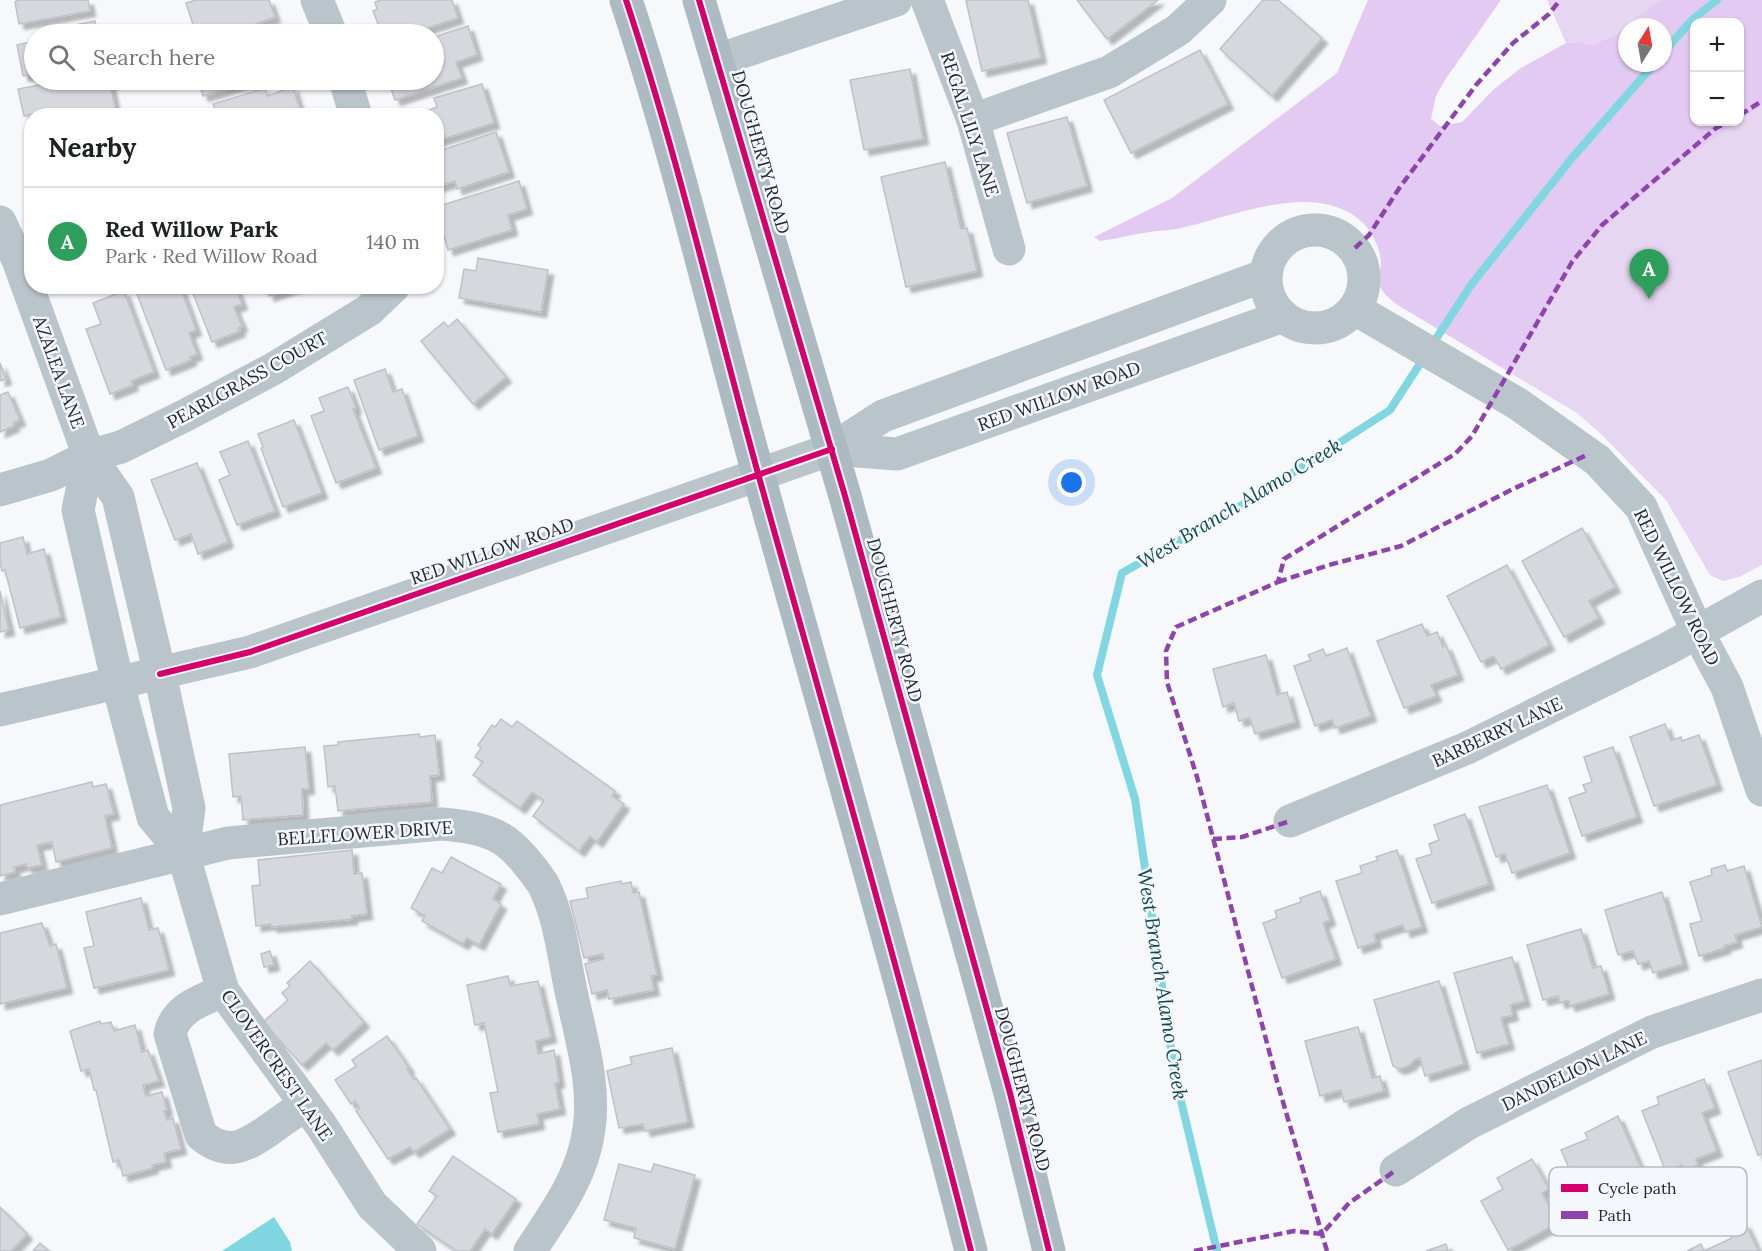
<!DOCTYPE html>
<meta charset="utf-8">
<style>
:root{--surface:#fff;--page:#f2f2f2;--text:#202124;--muted:#757577;--line:#e0e0e0;--accent:#6c7178}
body{margin:0;font-family:Lora,serif;background:var(--page);color:var(--text)}
.controls{position:absolute;right:18px;top:18px;display:grid;overflow:hidden;border-radius:12px;box-shadow:0 2px 4px #0004}
.controls button{width:54px;height:54px;display:grid;place-items:center;padding:0;border:0;border-bottom:2px solid var(--line);background:var(--surface);color:var(--text);font:30px sans-serif}
.compass{position:absolute;left:1618px;top:18px;width:54px;height:54px;border-radius:50%;background:var(--surface);box-shadow:0 2px 4px #0004;rotate:11deg}
.you{position:absolute;left:1072px;top:483px;width:21px;height:21px;margin:-15px;border:4px solid #fff;border-radius:50%;background:#1a73e8;box-shadow:0 0 0 9px #1a73e833}
.badge{display:grid;place-items:center;width:39px;height:39px;border-radius:50%;background:var(--accent);color:#fff;font-size:20px;font-weight:700}
.pin{position:absolute;translate:-50% -50px;filter:drop-shadow(0 2px 3px #0008)}
.pin::after{content:'';position:absolute;top:32px;width:21px;height:18px;background:inherit;clip-path:polygon(0 0,100% 0,50% 100%)}
.list{margin:0;padding:0;list-style:none}
h2{display:flex;justify-content:space-between;align-items:center;height:78px;margin:0;padding:0 24px;font-size:26px}
h2 small{font-size:20px;font-weight:400;color:var(--muted)}
.list li{display:grid;grid-template-columns:39px 1fr auto;gap:18px;align-items:center;box-sizing:border-box;height:108px;padding:0 24px;border-top:2px solid var(--line)}
.list b{display:block;font-size:22px;white-space:nowrap}
.list p{margin:0;font-size:20px;white-space:nowrap;color:var(--muted)}
.list em{font-size:20px;font-style:normal;color:var(--muted)}
.icon{flex:none;width:33px;height:33px;fill:none;stroke:currentColor;stroke-width:2;stroke-linecap:round;stroke-linejoin:round}
.map{position:relative;flex:none;width:1762px;height:1251px;overflow:hidden}
.search{position:absolute;background:var(--surface);box-shadow:0 2px 4px #0004;left:24px;top:24px;width:420px;height:66px;display:flex;align-items:center;gap:15px;box-sizing:border-box;padding:0 21px;border-radius:33px;color:var(--muted);font-size:22px}
.panel{position:absolute;background:var(--surface);box-shadow:0 2px 4px #0004;left:24px;top:108px;width:420px;height:186px;border-radius:24px}
.map>svg:first-child{display:block}
.green{fill:#e6d6f1}
.forest{fill:#e3caf3;fill-rule:evenodd}
.water{fill:#80d7e2}
.lines{fill:none;stroke-linecap:round;stroke-linejoin:round}
.stream{stroke:#80d7e2;stroke-width:8}
.building{fill:#d7d8de;stroke:#c0c0c7;stroke-width:1.5;filter:url(#shadow)}
.minor{stroke:#b9c4cb;stroke-width:33}
.secondary{stroke:#acbac1;stroke-width:33}
.quiet{stroke:#8e44ad;stroke-width:4.5;stroke-dasharray:9 4.5;stroke-linecap:butt}
.cycleway-casing{stroke:#f4f8fd;stroke-width:10}
.cycleway{stroke:#d6006c;stroke-width:6}
.labels{text-anchor:middle;dominant-baseline:central;stroke-width:5;stroke-linejoin:round;paint-order:stroke}
.street-label{font-size:18px;fill:#222832;stroke:#f4f8fd}
.water-label{font-size:20px;font-style:italic;fill:#12494f;stroke:#f4f8fd}
.key{fill:#f4f8fd;stroke:#b5bac0;stroke-width:1.5}
.key-label{font-size:16px;fill:#222832}
</style>
<div class="map">
<svg width="1762" height="1251" viewBox="0 0 1762 1251">
<defs>
<filter id="shadow"><feDropShadow dx="5.5" dy="5.5" stdDeviation="1.5" flood-color="#0004"/></filter>
</defs>
<rect width="100%" height="100%" fill="#f6f8fb"/>
<!-- green -->
<g class="green">
<polygon points="1547,0 1660,0 1633,19 1617,34 1592,45 1579,42 1566,43"/>
<polygon points="1762,64 1762,565 1739,577 1723,581 1710,575 1666,500 1600,433 1577,413 1492,362 1579,235 1694,122 1740,122 1740,75"/>
</g>
<!-- forest -->
<path class="forest" d="M1368,0H1501L1445,80L1436,96L1431,119L1440,126L1462,122L1494,89L1521,68L1566,43L1579,42L1592,45L1617,34L1633,19L1660,0H1762V105L1740,120V22H1694V122H1737L1685,158L1606,226L1574,262L1523,350L1511,373L1396,304C1389,298 1381,292 1379,283C1378,277 1381,270 1381,264C1381,250 1373,233 1363,223C1316,178 1230,218 1177,229C1168,231 1159,230 1150,232C1133,234 1117,239 1100,241L1094,237L1172,198L1337,73ZM1627,27H1663V63H1627Z"/>
<!-- water -->
<polygon class="water" points="274,1217 290,1242 292,1251 222,1251"/>
<g class="lines">
<!-- stream -->
<g class="stream">
<polyline points="1663,53 1692,20 1717,0"/>
<polyline points="1432,345 1471,285 1572,158 1655,63"/>
<polyline points="1217,1251 1175,1076 1135,799 1097,675 1122,573 1249,501 1390,410 1425,356"/>
</g>
</g>
<!-- building -->
<g class="building">
<polygon points="19,0 88,0 90,11 19,24 15,2"/>
<polygon points="196,0 269,0 275,17 228,34 196,34 186,3"/>
<polygon points="381,0 452,0 458,18 409,34 382,34 373,11 377,9 375,2"/>
<polygon points="970,0 1028,0 1041,58 982,71 966,1"/>
<polygon points="1077,0 1158,0 1107,39"/>
<polygon points="1263,0 1278,0 1322,38 1272,96 1220,49"/>
<polygon points="95,21 97,34 45,34 44,31"/>
<polygon points="468,26 477,55 456,62 462,78 395,100 388,80 434,80 434,37"/>
<polygon points="34,41 34,74 23,76 17,45"/>
<polygon points="1200,50 1228,104 1131,153 1104,100"/>
<polygon points="910,69 923,139 864,150 850,80"/>
<polygon points="65,80 109,80 116,112 99,116 43,116 42,112 24,116 18,89"/>
<polygon points="198,80 258,80 203,96"/>
<polygon points="482,84 494,123 436,141 436,116 414,116 437,107 434,98"/>
<polygon points="293,87 302,116 217,116 213,104 265,88 267,96"/>
<polygon points="1067,117 1087,186 1027,203 1007,133"/>
<polygon points="496,132 509,172 457,189 455,181 436,187 436,152"/>
<polygon points="945,162 961,229 967,228 977,271 906,287 881,177"/>
<polygon points="519,181 527,209 508,215 512,230 448,250 436,207"/>
<polygon points="478,258 548,270 541,312 459,298 464,269 476,271"/>
<polygon points="156,286 180,286 196,330 189,333 197,354 190,357 191,360 166,370 137,294"/>
<polygon points="190,286 235,286 242,304 234,307 242,326 238,328 240,331 212,342"/>
<polygon points="266,286 298,286 269,296"/>
<polygon points="124,291 154,372 131,381 133,385 110,394 86,329 101,324 93,303"/>
<polygon points="457,319 506,377 473,404 421,341 444,322 448,327"/>
<polygon points="0,363 6,379 0,381"/>
<polygon points="385,369 393,392 402,389 418,436 379,450 354,380"/>
<polygon points="348,387 356,408 353,409 376,468 336,483 311,416 324,411 319,398"/>
<polygon points="8,392 20,420 13,423 14,426 0,432 0,395"/>
<polygon points="294,420 322,493 283,507 261,448 263,447 258,434"/>
<polygon points="248,441 275,511 237,525 219,480 230,475 220,452"/>
<polygon points="197,463 228,542 198,554 191,534 175,540 151,480"/>
<polygon points="1582,528 1615,587 1589,601 1599,618 1564,637 1522,561"/>
<polygon points="23,537 27,554 44,549 61,617 20,628 5,570 2,571 0,563 0,543"/>
<polygon points="1507,565 1549,645 1501,669 1494,656 1481,662 1447,596"/>
<polygon points="0,591 9,630 0,632"/>
<polygon points="1422,624 1427,636 1437,632 1443,647 1446,645 1458,675 1431,685 1436,696 1404,708 1377,641"/>
<polygon points="1347,648 1371,716 1335,728 1332,720 1315,726 1294,666 1311,660 1308,655 1323,649 1326,656"/>
<polygon points="1266,655 1277,695 1287,692 1295,722 1255,734 1250,718 1239,721 1234,703 1223,707 1213,669"/>
<polygon points="501,719 512,727 517,721 615,791 612,796 624,804 597,842 590,836 579,851 533,816 544,801 532,792 520,808 473,775 483,762 475,757 481,748 478,745 492,725 495,727"/>
<polygon points="1665,724 1671,741 1681,737 1682,741 1699,735 1717,785 1654,806 1630,737"/>
<polygon points="419,734 420,737 435,735 439,775 430,776 432,802 338,811 335,786 328,787 324,746 338,745 338,742"/>
<polygon points="305,747 309,789 302,789 303,815 243,820 241,796 233,797 229,754"/>
<polygon points="1613,747 1637,817 1582,836 1569,798 1586,792 1583,785 1592,782 1584,757"/>
<polygon points="92,782 93,787 106,784 114,814 105,816 112,848 56,862 52,842 37,845 42,865 27,868 26,864 14,867 15,872 0,876 0,805"/>
<polygon points="1547,785 1570,853 1512,873 1505,854 1496,857 1479,807"/>
<polygon points="1465,814 1489,884 1432,903 1416,859 1432,854 1429,844 1439,840 1434,825"/>
<polygon points="352,850 354,874 362,873 367,914 352,916 352,919 272,927 271,924 256,926 252,886 260,885 258,860"/>
<polygon points="1397,850 1422,927 1405,932 1403,925 1374,934 1376,942 1358,948 1336,881 1362,873 1360,866 1378,860 1376,857"/>
<polygon points="451,857 501,884 493,899 501,904 479,945 467,938 463,944 422,921 425,916 411,908 432,868 442,873"/>
<polygon points="1725,865 1727,871 1744,866 1762,927 1735,935 1737,942 1724,946 1725,948 1699,956 1690,924 1702,921 1690,882 1712,875 1711,869"/>
<polygon points="621,881 622,884 631,882 633,893 639,892 657,975 651,976 654,990 609,999 607,990 592,994 585,964 604,959 603,954 584,958 570,901 588,898 586,888"/>
<polygon points="1320,891 1330,920 1323,923 1336,959 1282,978 1263,923 1277,918 1275,911 1301,902 1300,898"/>
<polygon points="1662,892 1683,964 1653,973 1649,961 1638,964 1633,951 1618,955 1605,910"/>
<polygon points="141,898 149,930 158,928 169,970 94,988 84,948 94,946 86,912"/>
<polygon points="42,923 50,946 56,944 67,988 0,1004 0,933"/>
<polygon points="1581,929 1593,968 1601,966 1609,994 1570,1006 1568,1000 1560,1003 1558,996 1543,1000 1527,945"/>
<polygon points="270,951 274,965 264,967 261,954"/>
<polygon points="1512,957 1525,1001 1510,1005 1513,1015 1501,1018 1509,1044 1477,1053 1454,973"/>
<polygon points="310,961 364,1022 333,1050 326,1043 302,1065 263,1022 288,1000 282,993 290,986 287,983"/>
<polygon points="508,976 510,986 538,981 551,1037 536,1041 538,1054 554,1050 559,1082 555,1083 560,1109 537,1114 539,1124 498,1132 490,1093 498,1092 484,1023 475,1025 467,985"/>
<polygon points="1439,981 1464,1064 1425,1076 1420,1058 1414,1060 1410,1065 1400,1069 1393,1066 1374,1000"/>
<polygon points="100,1021 101,1024 111,1022 114,1031 135,1025 142,1052 148,1050 159,1081 143,1085 146,1096 162,1092 167,1110 164,1111 167,1120 173,1118 181,1149 164,1153 166,1162 152,1165 153,1168 123,1176 119,1160 113,1162 96,1090 94,1090 89,1069 81,1071 70,1031"/>
<polygon points="1358,1027 1372,1078 1380,1076 1384,1091 1344,1102 1341,1090 1320,1096 1305,1041"/>
<polygon points="387,1036 409,1068 407,1069 414,1080 416,1078 450,1129 414,1152 410,1147 388,1159 356,1111 360,1108 355,1101 351,1104 335,1080 356,1066 352,1060"/>
<polygon points="672,1048 688,1122 645,1131 643,1124 619,1128 607,1071 632,1064 630,1057"/>
<polygon points="1762,1060 1762,1154 1758,1155 1728,1072"/>
<polygon points="1704,1079 1715,1108 1702,1113 1717,1151 1696,1159 1698,1165 1684,1171 1682,1165 1666,1172 1642,1111 1659,1104 1657,1097"/>
<polygon points="1618,1116 1650,1189 1635,1195 1632,1189 1602,1202 1606,1209 1590,1216 1561,1150 1588,1139 1585,1133"/>
<polygon points="453,1156 516,1199 492,1234 485,1229 470,1251 457,1251 417,1224 437,1196 429,1191"/>
<polygon points="1532,1159 1549,1189 1542,1193 1558,1223 1508,1250 1481,1201 1503,1189 1497,1178"/>
<polygon points="619,1164 651,1172 654,1164 695,1175 675,1249 634,1238 636,1228 604,1220"/>
<polygon points="0,1207 27,1234 11,1251 0,1251"/>
<polygon points="1745,1223 1758,1251 1704,1251 1732,1238 1728,1231"/>
<polygon points="40,1243 49,1251 33,1251"/>
<polygon points="1446,1244 1448,1251 1426,1251"/>
<polygon points="1701,1244 1704,1251 1687,1251"/>
</g>
<g class="lines">
<!-- minor -->
<g class="minor">
<polyline points="317,0 331,34"/>
<polyline points="927,0 973,120 1009,249"/>
<polyline points="718,60 896,0"/>
<polyline points="345,80 356,116"/>
<polyline points="973,120 1109,72 1178,30 1210,0"/>
<polyline points="0,222 18,260 89,456 118,497 160,674 189,808 183,853 223,991 321,1125 372,1205 420,1251"/>
<circle cx="1315" cy="279" r="49"/>
<polyline points="1355,309 1518,404 1597,460 1641,507 1697,631 1727,687 1762,790"/>
<polyline points="832,449 897,454 1283,316"/>
<polyline points="89,456 78,510 118,684 153,817 183,853"/>
<polyline points="0,490 51,475 89,456 121,447 184,416 273,369 369,310 394,286"/>
<polyline points="0,710 250,652 832,449 883,416 1266,275"/>
<polyline points="1290,821 1467,748 1667,649 1762,596"/>
<path d="M0,899L228,843L442,824C461,826 483,828 500,838C515,846 534,870 543,884C559,915 563,952 570,986C579,1032 596,1082 589,1129C583,1176 555,1213 530,1251"/>
<path d="M223,991C201,1000 175,1009 170,1034L201,1135C228,1157 244,1147 269,1130C281,1121 293,1113 305,1105"/>
<polyline points="1396,1170 1469,1123 1652,1032 1762,995"/>
</g>
<!-- secondary -->
<g class="secondary">
<path d="M626,0C678,157 715,318 759,477C831,735 905,992 971,1251"/>
<polyline points="699,0 845,496 1010,1093 1049,1251"/>
</g>
<!-- quiet -->
<g class="quiet">
<polyline points="1740,115 1762,101"/>
<polyline points="1355,248 1369,235 1400,187 1476,85 1513,43 1549,14 1560,0"/>
<polyline points="1278,582 1329,565 1401,546 1513,489 1589,454"/>
<polyline points="1213,839 1242,837 1290,821"/>
<polyline points="1194,1251 1294,1231 1322,1234 1349,1203 1396,1170"/>
<polyline points="1327,1251 1278,1085 1197,777 1167,682 1166,651 1176,627 1278,582 1284,559 1455,454 1472,436 1572,262 1602,225 1716,128 1728,122"/>
</g>
<!-- cycleway casing -->
<g class="cycleway-casing">
<g id="cycleway">
<path d="M626,0C678,157 715,318 759,477C831,735 905,992 971,1251"/>
<polyline points="699,0 845,496 1010,1093 1049,1251"/>
<polyline points="160,674 250,652 832,449"/>
</g>
</g>
<!-- cycleway -->
<use href="#cycleway" class="cycleway"/>
</g>
<g class="labels">
<!-- street labels -->
<g class="street-label">
<text transform="translate(970 124) rotate(72)">REGAL LILY LANE</text>
<text transform="translate(761 152) rotate(74)">DOUGHERTY ROAD</text>
<text transform="translate(59 372) rotate(70)">AZALEA LANE</text>
<text transform="translate(247 380) rotate(-29)">PEARLGRASS COURT</text>
<text transform="translate(1059 396) rotate(-20)">RED WILLOW ROAD</text>
<text transform="translate(492 551) rotate(-19)">RED WILLOW ROAD</text>
<text transform="translate(1677 587) rotate(64)">RED WILLOW ROAD</text>
<text transform="translate(895 620) rotate(75)">DOUGHERTY ROAD</text>
<text transform="translate(1497 732) rotate(-25)">BARBERRY LANE</text>
<text transform="translate(365 833) rotate(-4)">BELLFLOWER DRIVE</text>
<text transform="translate(277 1065) rotate(55)">CLOVERCREST LANE</text>
<text transform="translate(1574 1071) rotate(-26)">DANDELION LANE</text>
<text transform="translate(1023 1089) rotate(75)">DOUGHERTY ROAD</text>
</g>
<!-- water labels -->
<g class="water-label">
<text transform="translate(1239 503) rotate(-31)">West Branch Alamo Creek</text>
<text transform="translate(1163 984) rotate(81)">West Branch Alamo Creek</text>
</g>
</g>
<!-- legend -->
<rect x="1549" y="1167" width="198" height="69" rx="9" class="key"/>
<rect x="1561" y="1184" width="27" height="8" fill="#d6006c"/>
<rect x="1561" y="1211" width="27" height="8" fill="#8e44ad"/>
<g class="key-label">
<text x="1598" y="1194">Cycle path</text>
<text x="1598" y="1221">Path</text>
</g>
</svg>
<div class="controls">
<button>+</button>
<button>−</button>
</div>
<svg class="compass" viewBox="-18 -18 36 36"><path d="M0-13l5 13h-10z" fill="#e53935"/><path d="M0 13l5-13h-10z" fill="#757577"/></svg>
<div class="you"></div>
<div class="pin badge" style="left:1649px;top:299px;background:#2e9e5b">A</div>
<div class="search"><svg class="icon" aria-label="search" viewBox="0 0 24 24"><circle cx="10" cy="10" r="6"/><path d="M15 15l6 6"/></svg>Search here</div>
<section class="panel">
<h2>Nearby<small></small></h2>
<ul class="list">
<li><span class="badge" style="background:#2e9e5b">A</span><div><b>Red Willow Park</b><p>Park · Red Willow Road</p></div><em>140 m</em></li>
</ul>
</section>
</div>
